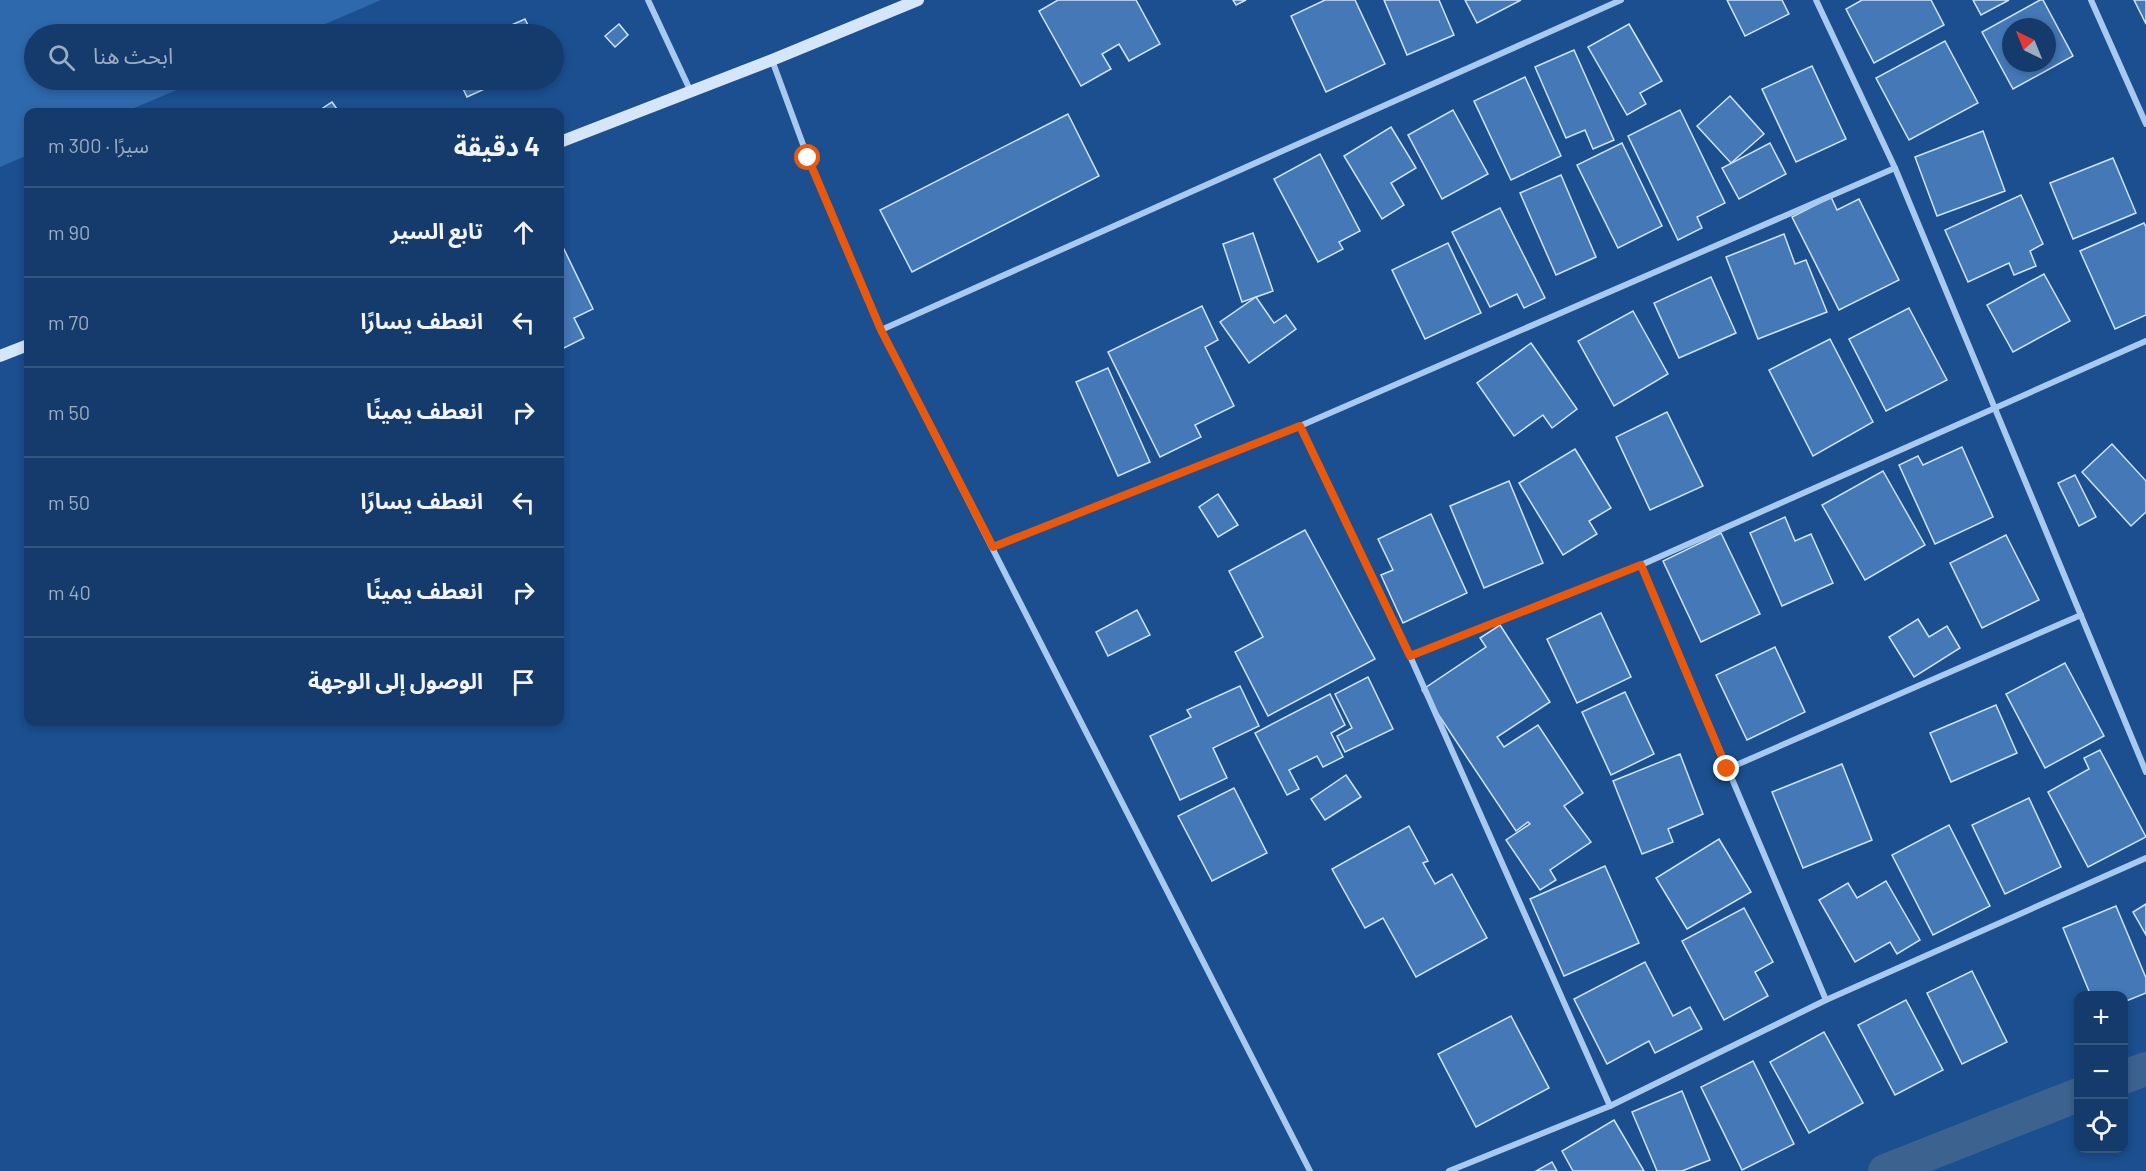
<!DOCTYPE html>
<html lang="ar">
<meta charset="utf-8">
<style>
:root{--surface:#143b6b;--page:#1d4271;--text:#f1f3f6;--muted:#9dadc1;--line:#33557e}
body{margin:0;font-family:Barlow,"Noto Sans Arabic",sans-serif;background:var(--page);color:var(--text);direction:rtl}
.controls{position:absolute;right:18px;bottom:18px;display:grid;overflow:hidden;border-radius:12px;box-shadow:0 3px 9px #0003}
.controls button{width:54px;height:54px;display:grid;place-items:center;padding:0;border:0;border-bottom:2px solid var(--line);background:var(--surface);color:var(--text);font:30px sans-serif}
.compass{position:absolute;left:2002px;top:18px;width:54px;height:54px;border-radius:50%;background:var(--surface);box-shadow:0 3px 9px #0003;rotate:317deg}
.stop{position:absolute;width:18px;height:18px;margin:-14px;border:4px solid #ea580c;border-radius:50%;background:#fff}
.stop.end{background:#ea580c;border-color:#fff;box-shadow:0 2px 6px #0008}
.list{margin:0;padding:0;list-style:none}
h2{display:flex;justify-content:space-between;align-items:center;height:78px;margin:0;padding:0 24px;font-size:26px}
h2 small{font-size:20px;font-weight:400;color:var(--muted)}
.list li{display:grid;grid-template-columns:39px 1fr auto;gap:18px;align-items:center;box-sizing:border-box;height:90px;padding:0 24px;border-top:2px solid var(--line)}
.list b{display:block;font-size:22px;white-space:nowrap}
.list em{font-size:20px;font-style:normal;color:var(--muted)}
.icon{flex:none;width:33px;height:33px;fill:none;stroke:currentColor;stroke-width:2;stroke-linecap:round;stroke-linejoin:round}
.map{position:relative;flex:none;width:2146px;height:1171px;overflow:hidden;direction:ltr}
.search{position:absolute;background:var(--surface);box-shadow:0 3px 9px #0003;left:24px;top:24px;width:540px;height:66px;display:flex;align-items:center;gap:15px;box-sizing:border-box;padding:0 21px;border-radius:33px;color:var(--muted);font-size:22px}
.panel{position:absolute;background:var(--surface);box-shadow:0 3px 9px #0003;left:24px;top:108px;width:540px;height:618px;border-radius:12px;direction:rtl}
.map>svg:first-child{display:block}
.green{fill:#2e69ad}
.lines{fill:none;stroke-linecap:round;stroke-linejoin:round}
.canal{stroke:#3c6290;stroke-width:34}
.building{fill:#4478b7;stroke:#cfe3fa;stroke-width:1.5;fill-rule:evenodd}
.street{stroke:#a9c9ee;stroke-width:6}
.secondary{stroke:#d6e6fa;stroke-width:12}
.route{stroke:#ea580c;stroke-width:8}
</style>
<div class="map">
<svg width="2146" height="1171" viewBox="0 0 2146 1171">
<rect width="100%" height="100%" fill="#1b4f8f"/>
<!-- green -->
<polygon class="green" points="0,0 381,0 302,34 34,34 34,80 200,80 125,112 28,112 28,155 0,167"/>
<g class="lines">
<!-- canal -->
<g class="canal">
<polyline points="2124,1077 2146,1069"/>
<polyline points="1885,1171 2078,1095"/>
</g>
</g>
<!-- building -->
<g class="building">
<polygon points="1058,0 1136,0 1160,44 1129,61 1119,44 1102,54 1111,69 1081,86 1039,11"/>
<polygon points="1233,0 1246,0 1236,5"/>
<polygon points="1325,0 1355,0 1385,64 1326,92 1291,16"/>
<polygon points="1384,0 1439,0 1454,35 1407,55"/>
<polygon points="1465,0 1521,0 1477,23"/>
<polygon points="1727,0 1782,0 1789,14 1745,36"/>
<polygon points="1862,0 1931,0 1944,25 1874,63 1846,9"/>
<polygon points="1973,0 2009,0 1981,15"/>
<path d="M2040,0H2043L2073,56L2013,89L1982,32ZM2011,27H2047V63H2011Z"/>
<polygon points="2134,0 2146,0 2146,24"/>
<polygon points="525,19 532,34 491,34"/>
<polygon points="619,24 628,35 615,47 605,36"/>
<polygon points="1629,24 1662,81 1640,93 1646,104 1627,115 1588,47"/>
<polygon points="1945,41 1978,103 1909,140 1876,78"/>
<polygon points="1574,50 1614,140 1593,149 1585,130 1566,138 1535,67"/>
<polygon points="1812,66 1846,139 1796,162 1762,89"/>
<polygon points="1525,77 1561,156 1511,180 1474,101"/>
<polygon points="459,80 504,80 467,97"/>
<polygon points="1730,96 1764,134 1731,163 1697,126"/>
<polygon points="332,102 339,112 317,112"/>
<polygon points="1453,110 1488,174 1442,199 1408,135"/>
<polygon points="1680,110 1725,203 1697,217 1702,228 1678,240 1628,136"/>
<polygon points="1068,114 1099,176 912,272 880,210"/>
<polygon points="1391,127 1416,168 1391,183 1404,205 1382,219 1344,156"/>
<polygon points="1983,131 2005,191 1937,216 1915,157"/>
<polygon points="1622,143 1662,226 1618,248 1577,165"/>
<polygon points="1770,143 1786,174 1739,199 1722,168"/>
<polygon points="1320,154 1360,231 1339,242 1343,249 1318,262 1274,179"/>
<polygon points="2113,158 2136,213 2073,239 2050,183"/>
<polygon points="1561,175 1596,257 1556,275 1520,193"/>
<polygon points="2021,195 2043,244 2030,251 2036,266 2014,275 2009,263 1968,282 1945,230"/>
<polygon points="1831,197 1837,210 1859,199 1899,280 1839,310 1792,217"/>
<polygon points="1500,208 1545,298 1524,308 1517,294 1490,307 1452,232"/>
<polygon points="2144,223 2146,227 2146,315 2115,329 2080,251"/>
<polygon points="1253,233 1273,291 1242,302 1223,244"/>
<polygon points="1784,234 1795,264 1806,260 1827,312 1758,339 1726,257"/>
<polygon points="560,241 593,309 574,318 584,338 560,350"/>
<polygon points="1448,243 1481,313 1425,339 1392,270"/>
<polygon points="2044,274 2070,321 2013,352 1987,305"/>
<polygon points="1711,277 1736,333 1679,358 1654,303"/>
<polygon points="1256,297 1274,323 1286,315 1296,329 1249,363 1220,322"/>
<polygon points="1202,306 1218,340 1205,347 1234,406 1195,425 1201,437 1160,457 1108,352"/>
<polygon points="1909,308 1947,380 1886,411 1849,339"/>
<polygon points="1633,311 1668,374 1614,406 1578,341"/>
<polygon points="1830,339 1873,422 1813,456 1769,370"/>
<polygon points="1531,343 1577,409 1552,428 1543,415 1514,436 1477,383"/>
<polygon points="1108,368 1150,462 1118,476 1076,382"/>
<polygon points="1667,412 1703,486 1650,510 1616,437"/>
<polygon points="2112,444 2146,481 2146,512 2131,526 2082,472"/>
<polygon points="1962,447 1993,517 1935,544 1899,465 1918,456 1923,465"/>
<polygon points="1575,449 1611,508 1589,521 1597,534 1563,555 1519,483"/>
<polygon points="1883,471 1925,545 1865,580 1822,505"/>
<polygon points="2075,475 2096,517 2079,526 2058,483"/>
<polygon points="1509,481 1543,563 1484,588 1450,506"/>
<polygon points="1218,494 1238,525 1218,537 1199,507"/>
<polygon points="1431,514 1467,593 1403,623 1381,575 1393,570 1378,539"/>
<polygon points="1785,517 1795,541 1811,534 1833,583 1782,606 1750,533"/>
<polygon points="1305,530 1375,659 1268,716 1235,652 1263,637 1229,571"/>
<polygon points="1721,533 1760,614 1701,642 1663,561"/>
<polygon points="2006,535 2039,600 1982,628 1950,563"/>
<polygon points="1137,610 1150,635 1108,656 1096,632"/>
<polygon points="1601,613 1631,677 1577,703 1547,639"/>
<polygon points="1918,619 1929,637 1947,626 1960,648 1914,677 1889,637"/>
<polygon points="1500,625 1550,702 1497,737 1504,747 1538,725 1583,793 1564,806 1591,842 1550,870 1556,880 1540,890 1506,840 1530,824 1528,822 1516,831 1422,690 1486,647 1480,638"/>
<polygon points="1775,647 1805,712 1747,740 1716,675"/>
<polygon points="2065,663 2104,736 2045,768 2006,694"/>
<polygon points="1368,677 1393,729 1345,752 1337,736 1352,728 1335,694"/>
<polygon points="1240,686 1259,726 1213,748 1227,778 1180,800 1150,736 1191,717 1187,710"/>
<polygon points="1625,692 1654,754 1611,775 1582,712"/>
<polygon points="1330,694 1345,725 1331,733 1343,757 1323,767 1317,756 1289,770 1299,789 1287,795 1255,733"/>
<polygon points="1996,705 2017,753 1951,782 1930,733"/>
<polygon points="2100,750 2146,837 2088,867 2048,792 2089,769 2084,758"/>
<polygon points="1680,754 1703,814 1668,829 1673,842 1642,854 1613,781"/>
<polygon points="1842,764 1872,840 1803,868 1772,792"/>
<polygon points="1346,775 1361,797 1325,820 1311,799"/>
<polygon points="1234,788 1267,853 1212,881 1178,816"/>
<polygon points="2029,798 2061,867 2005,894 1972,825"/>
<polygon points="1949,825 1990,906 1933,935 1892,855"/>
<polygon points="1409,826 1428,861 1423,863 1435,884 1452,874 1487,938 1416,977 1383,918 1365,928 1332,869"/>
<polygon points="1719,839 1751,892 1687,929 1656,878"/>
<polygon points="1605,866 1639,943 1564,976 1530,899"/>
<polygon points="1886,881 1920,940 1897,954 1890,942 1855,962 1819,900 1848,883 1857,898"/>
<polygon points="2146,904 2146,935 2133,912"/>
<polygon points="2116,906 2146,978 2146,993 2124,1002 2124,996 2091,996 2063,928"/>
<polygon points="1744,908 1773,962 1755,972 1768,996 1724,1020 1682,941"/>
<polygon points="1645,962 1673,1016 1690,1007 1702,1029 1655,1053 1649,1041 1607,1064 1574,999"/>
<polygon points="1972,971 2007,1042 1962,1064 1927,993"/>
<polygon points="1906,1000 1943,1070 1895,1095 1858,1025"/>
<polygon points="1511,1016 1549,1088 1476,1127 1438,1054"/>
<polygon points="1824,1032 1863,1103 1809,1133 1770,1062"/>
<polygon points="1753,1061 1794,1144 1742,1170 1701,1087"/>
<polygon points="1682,1091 1710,1160 1682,1171 1657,1171 1632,1112"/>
<polygon points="1614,1120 1644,1171 1573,1171 1562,1151"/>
<polygon points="1552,1162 1557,1171 1536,1171"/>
</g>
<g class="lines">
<!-- street -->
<g class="street">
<polyline points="648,0 691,92"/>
<polyline points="1816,0 1895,168 2146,772"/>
<polyline points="2091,0 2146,124"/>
<polyline points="772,60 808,158 881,330 1310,1171"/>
<polyline points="881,330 1621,0"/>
<polyline points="1300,426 1410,656 1610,1106"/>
<polyline points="993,547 1300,426 1895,168"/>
<polyline points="1641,565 1826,1000"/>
<polyline points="1410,656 1641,565 2146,341"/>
<polyline points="1727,769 2081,615"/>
<polyline points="1449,1171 1610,1106 1826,1000 2146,858"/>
</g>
<!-- secondary -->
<g class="secondary">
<polyline points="560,142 772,60 918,0"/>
<polyline points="0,356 28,345"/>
</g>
</g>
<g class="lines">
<!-- route -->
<polyline class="route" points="808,158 881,330 993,547 1300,426 1410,656 1641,565 1727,769"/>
</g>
</svg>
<div class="controls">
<button>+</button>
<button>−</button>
<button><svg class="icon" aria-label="locate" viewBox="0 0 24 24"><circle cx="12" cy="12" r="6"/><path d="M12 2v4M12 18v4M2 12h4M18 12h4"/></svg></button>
</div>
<svg class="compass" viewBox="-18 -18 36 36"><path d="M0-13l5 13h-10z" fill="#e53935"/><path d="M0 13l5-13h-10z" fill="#9dadc1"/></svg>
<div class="stop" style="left:808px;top:158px"></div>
<div class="stop end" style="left:1727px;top:769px"></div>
<div class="search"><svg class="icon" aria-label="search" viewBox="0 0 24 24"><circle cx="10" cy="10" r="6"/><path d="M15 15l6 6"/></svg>ابحث هنا</div>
<section class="panel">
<h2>4 دقيقة<small>سيرًا · 300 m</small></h2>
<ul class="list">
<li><svg class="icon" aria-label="ahead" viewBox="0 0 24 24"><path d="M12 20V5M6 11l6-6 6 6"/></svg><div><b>تابع السير</b></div><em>90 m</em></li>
<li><svg class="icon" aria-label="left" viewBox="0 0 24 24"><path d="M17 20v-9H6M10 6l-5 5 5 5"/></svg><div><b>انعطف يسارًا</b></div><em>70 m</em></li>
<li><svg class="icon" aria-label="right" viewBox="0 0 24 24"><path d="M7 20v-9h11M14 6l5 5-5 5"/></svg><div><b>انعطف يمينًا</b></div><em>50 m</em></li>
<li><svg class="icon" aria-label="left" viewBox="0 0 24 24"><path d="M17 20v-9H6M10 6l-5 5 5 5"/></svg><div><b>انعطف يسارًا</b></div><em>50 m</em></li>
<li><svg class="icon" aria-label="right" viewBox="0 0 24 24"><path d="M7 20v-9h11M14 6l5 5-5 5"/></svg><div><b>انعطف يمينًا</b></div><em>40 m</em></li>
<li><svg class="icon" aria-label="arrive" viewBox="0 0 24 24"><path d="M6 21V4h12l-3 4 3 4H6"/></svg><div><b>الوصول إلى الوجهة</b></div></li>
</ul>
</section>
</div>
